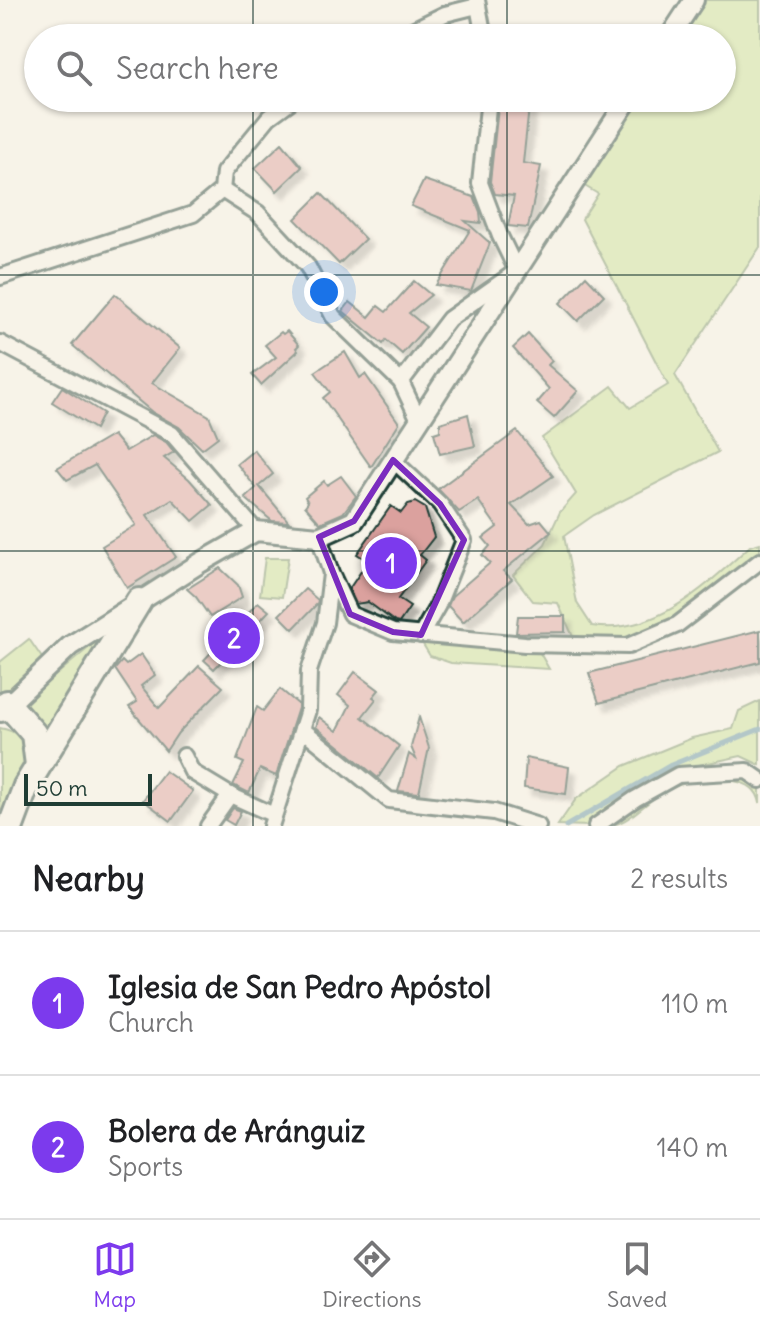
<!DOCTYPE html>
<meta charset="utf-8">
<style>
:root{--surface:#fff;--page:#f2f2f2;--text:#202124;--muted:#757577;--line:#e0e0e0;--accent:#7c3aed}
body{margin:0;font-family:Delius,sans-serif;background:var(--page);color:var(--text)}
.scale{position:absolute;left:24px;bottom:20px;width:128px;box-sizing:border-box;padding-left:8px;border:4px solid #1f3d34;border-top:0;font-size:22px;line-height:28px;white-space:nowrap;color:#1f3d34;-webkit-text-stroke:6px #f7f3e8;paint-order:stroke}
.you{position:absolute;left:324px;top:292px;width:28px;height:28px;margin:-20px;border:6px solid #fff;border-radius:50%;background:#1a73e8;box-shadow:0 0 0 12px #1a73e833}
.badge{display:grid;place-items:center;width:52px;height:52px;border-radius:50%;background:var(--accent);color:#fff;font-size:26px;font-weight:700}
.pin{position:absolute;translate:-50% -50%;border:4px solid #fff;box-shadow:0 2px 8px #0006}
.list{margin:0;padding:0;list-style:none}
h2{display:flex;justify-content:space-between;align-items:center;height:104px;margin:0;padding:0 32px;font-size:34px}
h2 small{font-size:26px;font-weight:400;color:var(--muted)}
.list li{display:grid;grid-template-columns:52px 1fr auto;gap:24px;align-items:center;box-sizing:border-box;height:144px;padding:0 32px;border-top:2px solid var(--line)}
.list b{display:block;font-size:30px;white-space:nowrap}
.list p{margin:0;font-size:26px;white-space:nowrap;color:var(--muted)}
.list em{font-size:26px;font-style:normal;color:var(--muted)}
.icon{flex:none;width:44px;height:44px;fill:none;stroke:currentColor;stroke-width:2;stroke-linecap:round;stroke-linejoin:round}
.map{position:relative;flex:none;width:760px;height:826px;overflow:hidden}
.search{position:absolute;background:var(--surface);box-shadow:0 2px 6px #0004;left:24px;right:24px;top:24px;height:88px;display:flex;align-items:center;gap:20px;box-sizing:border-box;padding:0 28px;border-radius:44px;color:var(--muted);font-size:30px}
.sheet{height:392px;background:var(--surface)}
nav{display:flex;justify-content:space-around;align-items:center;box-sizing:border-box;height:112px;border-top:2px solid var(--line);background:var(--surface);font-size:22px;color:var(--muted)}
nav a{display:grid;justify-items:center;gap:4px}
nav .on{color:var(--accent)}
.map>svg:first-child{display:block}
.green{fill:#cae399;stroke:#749066;stroke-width:2}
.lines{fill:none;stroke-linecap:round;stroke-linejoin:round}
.stream{stroke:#6092a3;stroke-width:5}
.building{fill:#dba19e;stroke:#1f3d34;stroke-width:2;filter:url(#shadow)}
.minor-casing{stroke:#1f3d34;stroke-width:20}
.tertiary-casing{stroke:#1f3d34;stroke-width:24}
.trunk-casing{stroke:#1f3d34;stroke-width:30}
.minor{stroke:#f7f3e8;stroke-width:14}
.tertiary{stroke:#f7f3e8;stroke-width:18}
.trunk{stroke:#f7f3e8;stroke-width:24}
.marked{fill:none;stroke:#7b2cbf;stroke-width:6;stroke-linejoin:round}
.grid{fill:none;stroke:#1f3d34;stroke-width:2;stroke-opacity:0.55}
</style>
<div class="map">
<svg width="760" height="826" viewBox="0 0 760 826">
<defs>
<filter id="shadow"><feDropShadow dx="7" dy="7" stdDeviation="2" flood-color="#0004"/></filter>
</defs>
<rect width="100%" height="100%" fill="#f7f3e8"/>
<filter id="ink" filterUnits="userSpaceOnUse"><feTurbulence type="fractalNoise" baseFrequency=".0125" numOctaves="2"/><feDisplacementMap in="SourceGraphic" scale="16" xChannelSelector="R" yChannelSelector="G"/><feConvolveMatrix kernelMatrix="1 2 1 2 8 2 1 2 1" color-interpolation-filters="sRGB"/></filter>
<g filter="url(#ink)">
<!-- green -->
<g class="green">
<path d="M702,0H760V247L675,375L718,452L594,515L564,536L577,603L592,626C655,636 707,585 750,546L760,543V554L753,556L692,612L619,642L574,639L558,603L533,601L513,575L545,544L560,512L576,494L542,438L612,386L630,408L668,385L582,219L598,194L583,185L638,98H722V38H677Z"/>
<polygon points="265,558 288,558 282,597 260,595"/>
<polygon points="29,639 42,658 0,697 0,662"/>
<polygon points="98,640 104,646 44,743 20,705"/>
<polygon points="421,641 536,646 549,669 451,663 430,656"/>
<polygon points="760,701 760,765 741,756 675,770 590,826 558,825 576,799 624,766 692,738 733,729 739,711"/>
<path d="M0,728C53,737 13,797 0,826Z"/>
<path d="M750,777L760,784V803C757,789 749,784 734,781C712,775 682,781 662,793C642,804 628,826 604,826L680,780Z"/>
</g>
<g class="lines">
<!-- stream -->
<polyline class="stream" points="566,826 671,765 760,729"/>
</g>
<!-- building -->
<g class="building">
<polygon points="499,98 530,98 523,163 541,166 528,228 508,226 514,196 495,194 490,182"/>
<polygon points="282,143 302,167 277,191 255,168"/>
<polygon points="424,180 474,197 480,212 481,223 465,221 490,243 471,291 436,285 470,230 411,206"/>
<polygon points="321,193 365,239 339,264 295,219"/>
<polygon points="586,276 604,295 578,321 560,303"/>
<polygon points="414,281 431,295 409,313 426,327 402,354 386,340 383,344 343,311 350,302 369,317 378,306 386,312"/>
<polygon points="115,294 180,348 152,383 209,416 218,437 202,449 179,427 152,412 72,345"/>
<polygon points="287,331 299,345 296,348 298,351 261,385 252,375 276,357 265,345 281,332 283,334"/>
<polygon points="528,334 552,361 548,365 578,391 554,418 537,403 549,389 513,348"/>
<polygon points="345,352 360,378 365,374 399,423 371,467 323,398 330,392 315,372"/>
<polygon points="62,387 103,413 95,429 52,402"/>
<polygon points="468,414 475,446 440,454 434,433 440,431 440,423"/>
<polygon points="517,431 553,476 511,505 529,524 541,520 551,532 503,571 512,579 463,622 448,606 452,596 490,563 482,555 490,546 483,538 497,527 478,500 459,512 438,489"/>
<polygon points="113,435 126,451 153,435 166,442 174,452 164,458 189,479 212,505 193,521 172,499 147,515 176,557 127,588 102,546 136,525 95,465 67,480 57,468"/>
<polygon points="254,450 273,474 259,486 289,522 272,521 245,498 256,488 237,464"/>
<polygon points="341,476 356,496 343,513 320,523 305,506 308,502 305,497 324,481 327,485"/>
<polygon points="415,502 425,508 434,537 420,555 426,560 398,599 410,607 399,623 395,622 368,602 356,604 349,589 368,561 357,554 391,506 401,513 408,504"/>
<polygon points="220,568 238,585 242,597 210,617 196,597 187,589"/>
<polygon points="305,589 318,600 317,604 293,629 279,615"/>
<polygon points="258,602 269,611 214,669 204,660"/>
<polygon points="518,616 565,616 565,632 516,633"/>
<polygon points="760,630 760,662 599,703 589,673"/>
<polygon points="141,654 155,675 141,686 159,708 199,666 223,687 178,733 166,751 129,707 137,702 115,669 122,661 126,665"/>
<polygon points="355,672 379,690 373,697 376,699 362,717 399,746 378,778 316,727 319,717 337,731 350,705 338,695"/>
<polygon points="280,689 298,704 298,708 276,776 260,769 249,793 233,785 244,763 237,760 257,707 263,711"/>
<polygon points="419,717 429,748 419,793 398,791 409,754 416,759 411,747"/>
<polygon points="526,758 569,767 566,794 524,788"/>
<polygon points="165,771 193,791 171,821 143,800"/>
<polygon points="233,808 241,811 234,825 225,820"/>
</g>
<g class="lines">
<!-- minor casing -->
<g class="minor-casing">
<g id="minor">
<polyline points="477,0 484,38"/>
<polyline points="396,38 445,14 477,6"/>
<polyline points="222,190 258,213 308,267 333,316 401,382"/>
<polyline points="0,277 193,214 222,190 224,172 269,117 295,98"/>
<polyline points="0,343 172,434 256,531"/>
<polyline points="419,420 401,382 449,319 517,271 500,236 480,183 489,98"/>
<polyline points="393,460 440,504 464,540 438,605 421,635"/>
<polyline points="319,537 331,573 350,614 393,632 525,644 628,646 677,625 760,561"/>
<polyline points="302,729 389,800 494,812 538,826"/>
<polyline points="184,756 192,772 230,795 274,815"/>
<polyline points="208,826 230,795"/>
<polyline points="271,826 308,710 309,671 325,623 331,574"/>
<polyline points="596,826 635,799 678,775 747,771 760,780"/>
</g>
</g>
<!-- tertiary casing -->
<g class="tertiary-casing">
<g id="tertiary">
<polyline points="669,38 694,0"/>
<polyline points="1,712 70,646 200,563 256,531 319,537 354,521 629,98"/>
</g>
</g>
<!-- trunk casing -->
<g class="trunk-casing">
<g id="trunk">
<polyline points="7,703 34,734 38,765"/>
<polyline points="11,826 26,786 139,601"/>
</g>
</g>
<!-- minor -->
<use href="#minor" class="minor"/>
<!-- tertiary -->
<use href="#tertiary" class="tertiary"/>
<!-- trunk -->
<use href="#trunk" class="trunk"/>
</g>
</g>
<!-- marked area -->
<path d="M0 0H760V826H0ZM393,460L440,504L464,540L421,635L393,632L350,614L319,537L354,521Z" fill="#f7f3e8" fill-opacity=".55" fill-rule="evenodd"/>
<path class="marked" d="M393,460L440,504L464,540L421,635L393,632L350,614L319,537L354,521Z"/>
<!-- grid -->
<path class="grid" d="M253,0V38M507,0V38M253,98V826M507,98V826M0,275H760M0,551H760"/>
</svg>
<div class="scale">50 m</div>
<div class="you"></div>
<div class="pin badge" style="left:391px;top:563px">1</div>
<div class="pin badge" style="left:234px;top:638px">2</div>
<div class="search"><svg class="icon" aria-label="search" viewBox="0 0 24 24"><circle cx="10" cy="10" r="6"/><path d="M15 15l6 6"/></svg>Search here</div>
</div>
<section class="sheet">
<h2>Nearby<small>2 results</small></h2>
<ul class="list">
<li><span class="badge">1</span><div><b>Iglesia de San Pedro Apóstol</b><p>Church</p></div><em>110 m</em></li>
<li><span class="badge">2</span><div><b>Bolera de Aránguiz</b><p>Sports</p></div><em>140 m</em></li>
</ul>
</section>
<nav>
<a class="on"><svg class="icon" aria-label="map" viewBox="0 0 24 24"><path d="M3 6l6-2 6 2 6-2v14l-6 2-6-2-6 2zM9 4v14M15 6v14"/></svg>Map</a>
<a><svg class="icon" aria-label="directions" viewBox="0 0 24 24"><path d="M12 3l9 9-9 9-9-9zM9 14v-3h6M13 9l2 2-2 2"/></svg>Directions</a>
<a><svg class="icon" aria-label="saved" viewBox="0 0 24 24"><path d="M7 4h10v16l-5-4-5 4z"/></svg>Saved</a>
</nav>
